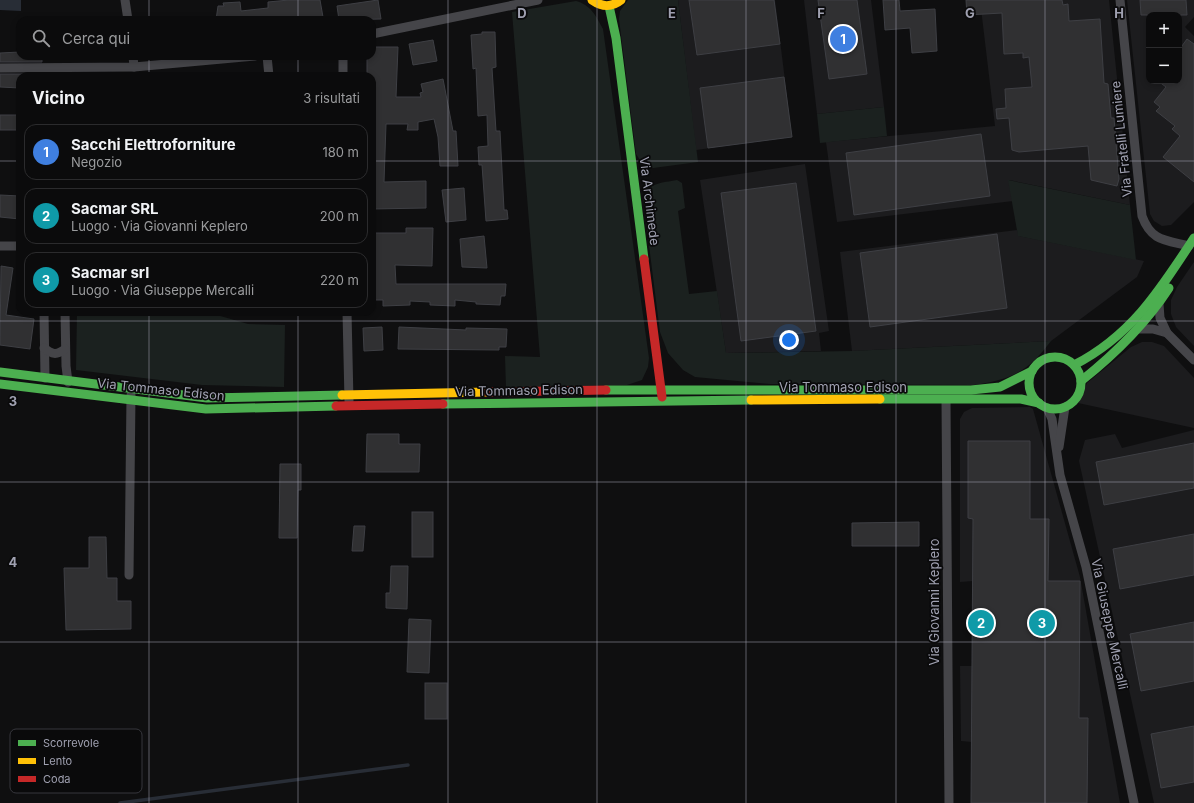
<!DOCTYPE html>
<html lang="it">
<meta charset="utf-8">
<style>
:root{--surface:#0b0b0c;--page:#141415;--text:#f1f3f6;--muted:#9a9b9d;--line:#2b2b2d;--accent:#0b8043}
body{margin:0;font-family:Inter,sans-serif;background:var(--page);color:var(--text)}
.controls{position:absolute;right:12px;top:12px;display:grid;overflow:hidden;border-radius:8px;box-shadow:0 2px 6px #0003}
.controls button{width:36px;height:36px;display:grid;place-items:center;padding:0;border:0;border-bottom:1px solid var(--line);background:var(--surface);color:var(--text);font:20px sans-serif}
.you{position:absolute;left:789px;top:340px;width:14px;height:14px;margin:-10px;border:3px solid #fff;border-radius:50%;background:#1a73e8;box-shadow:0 0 0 6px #1a73e833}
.badge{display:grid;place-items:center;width:26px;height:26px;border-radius:50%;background:var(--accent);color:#fff;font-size:13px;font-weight:700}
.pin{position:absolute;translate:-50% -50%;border:2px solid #fff;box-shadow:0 1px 4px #0006}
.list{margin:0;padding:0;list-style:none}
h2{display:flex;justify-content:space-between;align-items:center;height:52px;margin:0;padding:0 16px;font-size:17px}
h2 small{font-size:13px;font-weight:400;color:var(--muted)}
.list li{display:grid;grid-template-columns:26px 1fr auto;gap:12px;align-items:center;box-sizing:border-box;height:56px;margin:0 8px 8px;padding:0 8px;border:1px solid var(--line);border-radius:12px}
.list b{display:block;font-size:15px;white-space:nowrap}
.list p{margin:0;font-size:13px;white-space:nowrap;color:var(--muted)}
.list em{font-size:13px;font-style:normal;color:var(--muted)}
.icon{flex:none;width:22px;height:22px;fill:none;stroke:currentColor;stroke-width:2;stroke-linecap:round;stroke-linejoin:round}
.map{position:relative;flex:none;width:1194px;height:803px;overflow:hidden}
.search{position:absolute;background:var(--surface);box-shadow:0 2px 6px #0003;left:16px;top:16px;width:360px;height:44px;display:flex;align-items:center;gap:10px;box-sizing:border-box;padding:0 14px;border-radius:12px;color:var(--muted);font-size:15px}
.panel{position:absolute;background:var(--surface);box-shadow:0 2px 6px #0003;left:16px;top:72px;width:360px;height:244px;border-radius:12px}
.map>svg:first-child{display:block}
.built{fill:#1c1c1e;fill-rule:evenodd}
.green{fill:#1b211f}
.water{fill:#282d36}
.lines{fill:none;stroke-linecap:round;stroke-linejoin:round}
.stream{stroke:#282d36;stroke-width:3.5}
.building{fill:#303032;stroke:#3e3f44}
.street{stroke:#454549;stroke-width:9}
.fast{stroke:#4caf50;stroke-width:9}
.slow{stroke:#ffc107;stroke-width:9}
.jam{stroke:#c62828;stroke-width:9}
.grid{fill:none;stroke:#a0a1b1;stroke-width:1;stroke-opacity:0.55}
.labels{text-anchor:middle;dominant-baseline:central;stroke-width:3.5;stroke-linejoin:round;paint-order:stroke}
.street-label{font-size:13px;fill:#a0a1b1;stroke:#0a0a0b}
.key{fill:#0a0a0b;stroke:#37373d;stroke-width:1}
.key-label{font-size:11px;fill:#a0a1b1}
.grid-label{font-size:13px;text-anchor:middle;font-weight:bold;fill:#a0a1b1;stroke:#0a0a0b;stroke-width:3.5;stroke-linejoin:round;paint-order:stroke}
</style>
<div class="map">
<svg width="1194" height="803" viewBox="0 0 1194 803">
<rect width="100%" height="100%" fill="#0f0f10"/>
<!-- built -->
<g class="built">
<polygon points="678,0 775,0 792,137 696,150"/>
<polygon points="804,0 871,0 884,107 817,114"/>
<polygon points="980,0 1109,0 1130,205 1009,180 1013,201 837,222 826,142 995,126"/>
<path d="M1127,0H1194V17L1185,27L1194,36V202L1171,225L1162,226L1154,221L1150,214ZM1149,15H1179V81H1149Z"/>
<polygon points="805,164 829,331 819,333 821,351 726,353 700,180"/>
<polygon points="1017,230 1019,236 1144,261 1137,277 1051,341 852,351 840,252"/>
<polygon points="1194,262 1194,346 1176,327 1171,314 1171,300 1177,287"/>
<polygon points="1142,342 1152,342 1164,346 1194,378 1194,428 1078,403 1087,383 1131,347"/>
<polygon points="1030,407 1033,409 1080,577 1120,803 971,803 972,742 961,741 960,666 972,666 973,581 960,582 960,419 964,412 972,408"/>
<polygon points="1194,430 1194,803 1154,803 1079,461 1085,440 1115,434 1122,448"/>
</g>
<!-- green -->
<g class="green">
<polygon points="628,0 678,0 698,162 653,168 642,163 636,154 619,19 620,11"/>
<path d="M576,1C591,5 596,16 603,29L649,358L648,367L642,380L627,385L506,388L505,356L540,357L512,12Z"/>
<polygon points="884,107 887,136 820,143 817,114"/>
<path d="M677,180L682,183L685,208L678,211L689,294L717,291L726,353L852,351L1051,341C1028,372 1012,379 974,385L770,384L695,377L683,370L668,353L660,332L643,198C649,182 662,183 677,180Z"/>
<polygon points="1008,180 1130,205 1136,260 1018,236"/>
<polygon points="77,312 217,312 217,315 248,324 285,325 284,387 202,385 76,370"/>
</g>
<!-- water -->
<polygon class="water" points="0,0 21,0 21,11 0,10"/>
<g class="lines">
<!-- stream -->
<polyline class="stream" points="120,803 408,765"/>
</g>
<!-- building -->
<g class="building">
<polygon points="289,0 320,0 323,17 305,20 216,20 218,6 224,6 223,3 240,2 241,11 268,8 268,2"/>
<polygon points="378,0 381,19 339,20 337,6"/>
<polygon points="689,0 774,0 780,44 697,55"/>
<polygon points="818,0 857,0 867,74 829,79"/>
<polygon points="883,0 899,0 900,11 935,9 937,51 912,53 910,28 885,30"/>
<polygon points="966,0 1062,0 1063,5 1068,4 1069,21 1100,19 1104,83 1108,84 1111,118 1114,118 1119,179 1117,186 1091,180 1088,146 1019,152 1012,150 1009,118 997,119 996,109 1006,108 1005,89 1032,87 1029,57 1023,58 1023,53 1004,54 1002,13 967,15"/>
<polygon points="1140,0 1186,0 1187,15 1141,15"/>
<polygon points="482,32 495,32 496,67 492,68 496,131 500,131 504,210 507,210 508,219 486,221 482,165 479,165 478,147 488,146 487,115 478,116 476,68 473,69 471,35 482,34"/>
<polygon points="1187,39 1194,44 1194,182 1163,157 1180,136 1172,129 1175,126 1156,111 1160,107 1154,102 1166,87 1158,81 1179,81 1179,50"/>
<polygon points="433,40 437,61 413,65 409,44"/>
<polygon points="372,47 398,47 396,97 421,97 420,93 423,92 421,84 443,79 453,131 456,131 458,166 440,166 438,137 434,119 418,122 418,130 407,130 408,124 386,124 384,182 426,181 426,208 372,209 372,76 367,76 367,56 372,56"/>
<polygon points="20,52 20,56 42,56 42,62 0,62 0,53"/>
<polygon points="0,74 42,74 42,76 20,76 20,88 0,87"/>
<polygon points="784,77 792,137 708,148 700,88"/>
<rect x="0" y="115" width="20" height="15"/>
<polygon points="981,134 990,196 854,215 846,153"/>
<polygon points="796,183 816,331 741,341 721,193"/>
<polygon points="464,188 466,220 446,222 442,190"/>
<polygon points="0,195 20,196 20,219 0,217"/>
<polygon points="406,228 433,228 432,266 395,265 396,284 506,284 505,296 501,296 500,305 476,304 476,302 455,300 455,306 430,305 430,302 410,301 410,305 383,306 383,300 372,300 372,233 406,233"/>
<polygon points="997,234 1007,308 870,327 860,253"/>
<polygon points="484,236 487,268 462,267 460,239"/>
<polygon points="1,266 13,268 6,315 34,319 30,349 0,345"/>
<polygon points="382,327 383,350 364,351 363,328"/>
<polygon points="399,327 466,330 466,328 507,329 506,347 499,347 499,350 398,349"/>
<polygon points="367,434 399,434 399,444 420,444 419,472 366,472"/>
<polygon points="968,441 1030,441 1030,519 1049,519 1048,581 1080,581 1079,718 1088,718 1087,803 971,803 973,519 968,518"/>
<polygon points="1194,443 1194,488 1104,505 1096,462"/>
<polygon points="280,464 301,464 301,490 298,490 297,538 279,538"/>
<rect x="412" y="512" width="21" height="45"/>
<polygon points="919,522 919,546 852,546 852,523"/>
<polygon points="354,526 365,526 363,551 352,551"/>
<polygon points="1194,534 1194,575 1120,589 1113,549"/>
<polygon points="89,537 106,537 107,578 117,578 117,601 131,601 131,629 66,630 64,568 89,568"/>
<polygon points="391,566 408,566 407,609 386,608 386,593 390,593"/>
<polygon points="409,619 431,620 429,673 407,672"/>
<polygon points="1194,622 1194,681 1141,691 1130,634"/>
<rect x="425" y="683" width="22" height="36"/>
<polygon points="1194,726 1194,782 1161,788 1151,734"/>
</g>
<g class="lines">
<!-- street -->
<g class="street">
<polyline points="125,0 128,20"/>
<path d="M1120,0L1142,216C1151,241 1165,240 1189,246"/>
<polyline points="372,34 538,0"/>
<polyline points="133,56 134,67"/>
<polyline points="267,56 269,76"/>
<polyline points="343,56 343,76"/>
<polyline points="0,68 134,67 255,56"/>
<polyline points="0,246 20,246"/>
<polyline points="44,312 45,378"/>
<polyline points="65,312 66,366 68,382"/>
<polyline points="347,312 349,401"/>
<polyline points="1138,329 1153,329 1167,333 1160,318 1159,304"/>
<polyline points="1167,333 1194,360"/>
<path d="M44,348C52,354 56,356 65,349"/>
<polyline points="946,400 949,803"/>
<polyline points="1047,408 1052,419 1060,475 1086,567 1134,803"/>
<polyline points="1059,447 1065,407"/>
<polyline points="129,575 131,395"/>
</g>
<!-- fast -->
<g class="fast">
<polyline points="609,6 616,38 644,259"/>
<circle cx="1055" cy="383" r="26"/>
<path d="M1074,365C1131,336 1160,290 1194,238"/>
<polyline points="0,372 207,398 342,395"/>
<path d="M1081,381C1115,354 1145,325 1169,288"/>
<polyline points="0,384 206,409 336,406"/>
<polyline points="606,390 971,390 1000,387 1032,371"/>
<polyline points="880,399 1021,399 1039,403"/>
<polyline points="443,404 751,400"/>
</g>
<!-- slow -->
<g class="slow">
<path d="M592,0C602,7 611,8 621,0"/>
<polyline points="342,395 488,392"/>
<polyline points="751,400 880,399"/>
</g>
<!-- jam -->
<g class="jam">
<polyline points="644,259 662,397"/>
<polyline points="488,392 606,390"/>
<polyline points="336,406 443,404"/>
</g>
</g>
<!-- grid -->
<path class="grid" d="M149,0V20M298,0V20M448,0V803M597,0V803M746,0V803M896,0V803M1045,0V803M149,56V76M298,56V76M0,161H20M372,161H1194M149,312V803M298,312V803M0,321H1194M0,482H1194M0,642H1194"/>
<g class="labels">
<!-- street labels -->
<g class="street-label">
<text transform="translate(1121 139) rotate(-96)">Via Fratelli Lumiere</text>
<text transform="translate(650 201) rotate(83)">Via Archimede</text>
<text x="843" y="387">Via Tommaso Edison</text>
<text transform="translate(161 389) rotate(6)">Via Tommaso Edison</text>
<text transform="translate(519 390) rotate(-1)">Via Tommaso Edison</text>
<text transform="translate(934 602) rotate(-90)">Via Giovanni Keplero</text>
<text transform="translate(1110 624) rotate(78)">Via Giuseppe Mercalli</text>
</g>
</g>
<!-- legend -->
<rect x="10" y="729" width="132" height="64" rx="6" class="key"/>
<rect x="18" y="740" width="18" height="6" fill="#4caf50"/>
<rect x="18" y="758" width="18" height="6" fill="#ffc107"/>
<rect x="18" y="776" width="18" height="6" fill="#c62828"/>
<g class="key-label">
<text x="43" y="747">Scorrevole</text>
<text x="43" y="765">Lento</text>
<text x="43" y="783">Coda</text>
</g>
<g class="grid-label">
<text x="522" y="18">D</text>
<text x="672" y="18">E</text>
<text x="821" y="18">F</text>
<text x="970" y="18">G</text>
<text x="1119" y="18">H</text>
<text x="13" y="406">3</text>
<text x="13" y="567">4</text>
</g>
</svg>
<div class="controls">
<button>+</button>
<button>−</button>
</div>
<div class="you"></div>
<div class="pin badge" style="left:843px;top:39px;background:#3f7fe0">1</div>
<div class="pin badge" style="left:981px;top:623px;background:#0f9aa8">2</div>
<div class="pin badge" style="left:1042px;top:623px;background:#0f9aa8">3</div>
<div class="search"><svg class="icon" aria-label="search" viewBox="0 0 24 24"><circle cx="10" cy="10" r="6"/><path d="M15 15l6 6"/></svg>Cerca qui</div>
<section class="panel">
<h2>Vicino<small>3 risultati</small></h2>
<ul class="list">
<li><span class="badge" style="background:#3f7fe0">1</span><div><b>Sacchi Elettroforniture</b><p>Negozio</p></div><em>180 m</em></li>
<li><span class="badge" style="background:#0f9aa8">2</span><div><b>Sacmar SRL</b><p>Luogo · Via Giovanni Keplero</p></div><em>200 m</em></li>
<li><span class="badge" style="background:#0f9aa8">3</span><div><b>Sacmar srl</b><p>Luogo · Via Giuseppe Mercalli</p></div><em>220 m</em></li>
</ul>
</section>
</div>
